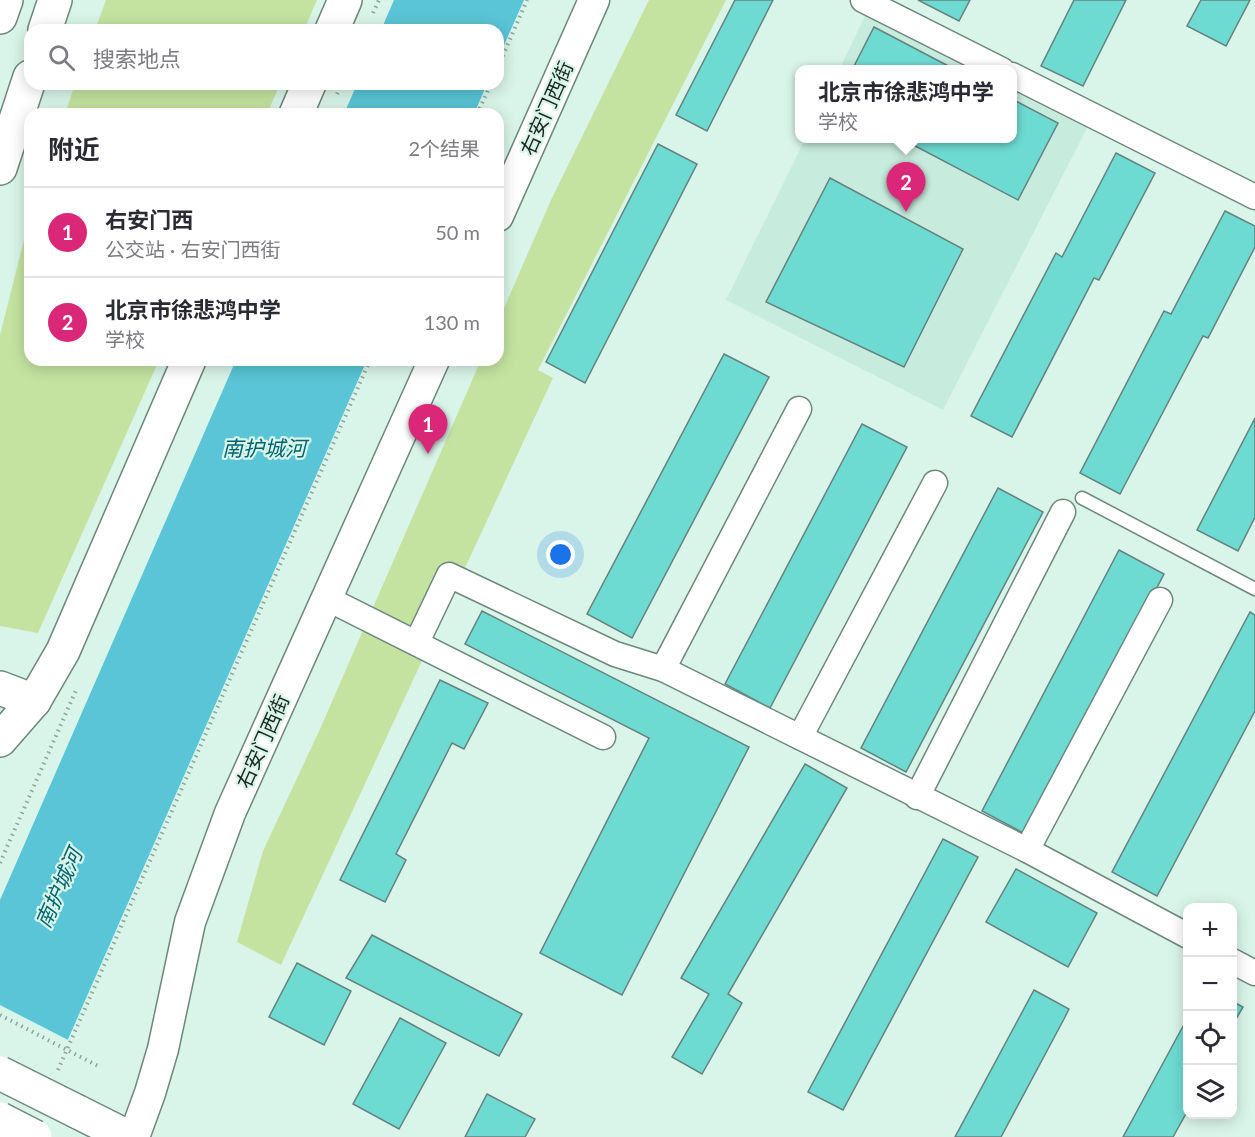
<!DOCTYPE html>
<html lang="zh">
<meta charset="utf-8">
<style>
:root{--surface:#fff;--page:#f7f7f7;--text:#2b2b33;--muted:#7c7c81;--line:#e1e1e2;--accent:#db2777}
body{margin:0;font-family:Lato,"Noto Sans SC",sans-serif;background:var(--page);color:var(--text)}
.controls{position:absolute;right:18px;bottom:18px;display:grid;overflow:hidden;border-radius:12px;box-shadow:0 3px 15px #0003}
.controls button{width:54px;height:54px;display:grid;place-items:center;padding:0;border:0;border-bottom:2px solid var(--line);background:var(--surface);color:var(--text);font:30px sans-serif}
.you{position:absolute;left:561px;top:555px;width:21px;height:21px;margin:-15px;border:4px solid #fff;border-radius:50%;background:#1a73e8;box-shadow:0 0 0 9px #1a73e833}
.badge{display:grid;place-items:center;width:39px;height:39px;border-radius:50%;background:var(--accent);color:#fff;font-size:20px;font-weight:700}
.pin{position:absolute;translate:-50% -50px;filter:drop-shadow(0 2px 3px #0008)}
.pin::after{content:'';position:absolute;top:32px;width:21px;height:18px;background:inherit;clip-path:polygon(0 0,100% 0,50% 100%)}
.popup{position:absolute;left:795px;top:65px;width:222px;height:78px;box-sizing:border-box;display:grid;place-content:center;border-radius:12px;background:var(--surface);filter:drop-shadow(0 2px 4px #0005);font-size:20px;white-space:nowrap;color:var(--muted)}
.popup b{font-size:22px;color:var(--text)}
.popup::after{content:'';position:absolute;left:50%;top:100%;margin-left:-12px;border:12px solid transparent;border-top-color:var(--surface)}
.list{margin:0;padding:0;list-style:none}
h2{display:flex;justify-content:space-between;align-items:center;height:78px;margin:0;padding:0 24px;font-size:26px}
h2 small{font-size:20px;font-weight:400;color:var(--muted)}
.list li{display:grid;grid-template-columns:39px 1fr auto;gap:18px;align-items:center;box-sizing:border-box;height:90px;padding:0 24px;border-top:2px solid var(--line)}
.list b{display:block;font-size:22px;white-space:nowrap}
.list p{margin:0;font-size:20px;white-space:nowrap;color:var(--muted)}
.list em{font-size:20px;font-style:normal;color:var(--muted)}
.icon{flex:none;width:33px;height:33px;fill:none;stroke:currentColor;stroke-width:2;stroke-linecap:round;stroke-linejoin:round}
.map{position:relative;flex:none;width:1255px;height:1137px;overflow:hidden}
.search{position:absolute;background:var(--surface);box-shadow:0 3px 15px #0003;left:24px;top:24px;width:480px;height:66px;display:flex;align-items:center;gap:15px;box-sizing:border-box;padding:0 21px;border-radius:18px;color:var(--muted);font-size:22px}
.panel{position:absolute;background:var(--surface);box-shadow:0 3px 15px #0003;left:24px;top:108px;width:480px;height:258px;border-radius:18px}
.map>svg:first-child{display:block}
.built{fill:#c7ebdd}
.green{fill:#c4e3a0}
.water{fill:#59c5d6}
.pier{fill:#d9f5e9}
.building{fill:#6edbd3;stroke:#65827f;stroke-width:1.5}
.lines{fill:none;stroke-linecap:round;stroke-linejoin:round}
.service-casing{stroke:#6e877d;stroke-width:15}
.minor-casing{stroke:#6e877d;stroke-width:27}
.tertiary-casing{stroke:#6e877d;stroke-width:33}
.secondary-casing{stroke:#6e877d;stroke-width:36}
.trunk-casing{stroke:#6e877d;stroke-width:36}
.path{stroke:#8ea39a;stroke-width:4;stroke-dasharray:1.5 4.5;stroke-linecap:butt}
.service{stroke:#fff;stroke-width:12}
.minor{stroke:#fff;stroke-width:24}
.tertiary{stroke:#fff;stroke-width:30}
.secondary{stroke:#fff;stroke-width:33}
.trunk{stroke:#fff;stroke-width:33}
.secondary-bridge-casing{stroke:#6e877d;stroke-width:36;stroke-linecap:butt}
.path-bridge{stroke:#8ea39a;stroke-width:4;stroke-dasharray:1.5 4.5;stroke-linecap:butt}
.secondary-bridge{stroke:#fff;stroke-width:33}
.labels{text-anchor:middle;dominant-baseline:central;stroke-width:4.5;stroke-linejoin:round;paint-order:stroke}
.street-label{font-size:20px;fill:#1c2622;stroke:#d9f5e9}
.water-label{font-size:21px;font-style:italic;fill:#00636f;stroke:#d9f5e9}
</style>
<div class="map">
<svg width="1255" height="1137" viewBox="0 0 1255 1137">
<rect width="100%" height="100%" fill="#d9f5e9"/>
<!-- built -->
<g class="built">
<polygon points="867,12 981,70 839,70"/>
<polygon points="1013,85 1089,124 943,410 726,300 805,139 1012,138"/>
</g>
<!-- green -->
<g class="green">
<polygon points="106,0 317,0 304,30 95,30"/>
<polygon points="649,0 726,0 538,370 553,378 281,965 237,942 263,851 320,729 481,360 498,360 498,322 551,200"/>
<polygon points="75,84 280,84 267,114 65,114"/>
<polygon points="30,216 30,360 159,360 38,633 0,626 0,335"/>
</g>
<!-- water -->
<g class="water">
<polygon points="394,0 524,0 498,59 498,30 381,30"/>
<polygon points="357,84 487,84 474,114 344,114"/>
<polygon points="236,360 367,360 25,1137 0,1137 0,900"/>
</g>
<!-- pier -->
<polygon class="pier" points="0,1005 70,1041 28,1137 0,1137"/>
<!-- building -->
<g class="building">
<polygon points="735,0 773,0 707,131 676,115"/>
<polygon points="918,0 970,0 959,21"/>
<polygon points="1074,0 1126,0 1083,86 1041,66"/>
<polygon points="1201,0 1250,0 1226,46 1187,26"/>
<polygon points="874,27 956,70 852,70"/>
<polygon points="1012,99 1058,123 1018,200 900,138 1012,138"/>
<polygon points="658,144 697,164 585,383 546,362"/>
<polygon points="1116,153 1155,173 1099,280 1094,278 1012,437 971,416 1056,253 1062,257"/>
<polygon points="830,178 963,249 904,367 766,302"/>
<polygon points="1225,211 1255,226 1255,247 1208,338 1203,336 1120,494 1080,473 1164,311 1171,314"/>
<polygon points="724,354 769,377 632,638 587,614"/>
<polygon points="1255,418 1255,517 1238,551 1197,530"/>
<polygon points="862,424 907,447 770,708 725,684"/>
<polygon points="998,488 1043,512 906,772 861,748"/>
<polygon points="1119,550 1164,574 1027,835 982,811"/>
<polygon points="482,611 749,747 622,995 540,953 649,738 465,644"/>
<polygon points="1250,612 1255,615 1255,711 1157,896 1112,872"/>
<polygon points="440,680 488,703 464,749 452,743 396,854 406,860 385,902 340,880"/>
<polygon points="805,764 847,788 728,994 742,1003 702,1074 672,1057 709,994 681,978"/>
<polygon points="943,839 978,857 843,1110 808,1092"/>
<polygon points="1016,869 1097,913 1068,967 986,922"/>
<polygon points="372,935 522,1014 499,1056 346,978"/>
<polygon points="297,963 351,991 324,1045 269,1017"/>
<polygon points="1034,990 1069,1009 1064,1019 1001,1137 955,1137"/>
<polygon points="1232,1001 1243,1007 1232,1026"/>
<polygon points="1188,1017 1188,1110 1173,1137 1123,1137"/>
<polygon points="400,1018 446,1043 399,1129 353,1104"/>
<polygon points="487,1094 535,1119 525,1137 465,1137"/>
</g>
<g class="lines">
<!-- service casing -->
<g class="service-casing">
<polyline id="service" points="1082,498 1255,589"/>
</g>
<!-- minor casing -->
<g class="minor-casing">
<g id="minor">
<polyline points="863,0 1002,70"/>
<polyline points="1012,75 1255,197"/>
<polyline points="326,598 603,737"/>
<polyline points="417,642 449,575 615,654 663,669 1027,850 1188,936"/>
<polyline points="663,669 799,409"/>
<polyline points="800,737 935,483"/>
<polyline points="917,797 1063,512"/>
<polyline points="1027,850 1160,600"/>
<polyline points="1232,961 1255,973"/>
</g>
</g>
<!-- tertiary casing -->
<g class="tertiary-casing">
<g id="tertiary">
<polyline points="498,216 594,0"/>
<polyline points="134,1137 150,1093 163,1049 190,922 230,813 434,360"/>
</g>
</g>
<!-- secondary casing -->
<g class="secondary-casing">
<polyline id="secondary" points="78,1112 128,1137"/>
</g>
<!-- trunk casing -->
<g class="trunk-casing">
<g id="trunk">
<polyline points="0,17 6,0"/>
<polyline points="45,30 55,0"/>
<polyline points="332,30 345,0"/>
<polyline points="296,114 309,84"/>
<polyline points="0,168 30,77"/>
<polyline points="0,688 34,701"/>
<polyline points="0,740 34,701 63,651 189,360"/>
</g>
</g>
<!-- path -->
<g class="path">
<polyline points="373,13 379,0"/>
<polyline points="498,67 527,0"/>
<polyline points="337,94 342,84"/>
<polyline points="477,114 491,84"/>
<polyline points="0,863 77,688"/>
<polyline points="58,1070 370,360"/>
</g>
<!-- service -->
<use href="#service" class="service"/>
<!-- minor -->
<use href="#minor" class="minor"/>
<!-- tertiary -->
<use href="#tertiary" class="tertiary"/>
<!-- secondary -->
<use href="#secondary" class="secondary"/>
<!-- trunk -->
<use href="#trunk" class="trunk"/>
<!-- secondary-bridge casing -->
<g class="secondary-bridge-casing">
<g id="secondary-bridge">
<polyline points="0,1073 78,1112"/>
<polyline points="0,1119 35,1137"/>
</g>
</g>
<!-- path-bridge -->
<polyline class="path-bridge" points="0,1015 100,1067"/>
<!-- secondary-bridge -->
<use href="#secondary-bridge" class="secondary-bridge"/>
</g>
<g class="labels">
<!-- street labels -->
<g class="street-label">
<text transform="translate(546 108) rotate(-66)">右安门西街</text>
<text transform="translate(262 741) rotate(-66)">右安门西街</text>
</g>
<!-- water labels -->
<g class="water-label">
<text x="264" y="447">南护城河</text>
<text transform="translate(58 888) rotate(-66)">南护城河</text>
</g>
</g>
</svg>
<div class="controls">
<button>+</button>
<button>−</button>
<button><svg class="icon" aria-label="locate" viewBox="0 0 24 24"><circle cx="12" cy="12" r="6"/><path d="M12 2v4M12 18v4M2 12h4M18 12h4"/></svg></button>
<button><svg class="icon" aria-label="layers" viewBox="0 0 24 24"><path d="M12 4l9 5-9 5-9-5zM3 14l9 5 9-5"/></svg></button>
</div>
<div class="you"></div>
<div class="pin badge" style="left:428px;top:454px">1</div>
<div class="pin badge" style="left:906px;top:212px">2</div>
<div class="popup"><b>北京市徐悲鸿中学</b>学校</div>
<div class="search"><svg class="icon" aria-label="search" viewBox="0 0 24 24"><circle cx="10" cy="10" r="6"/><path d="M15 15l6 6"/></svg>搜索地点</div>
<section class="panel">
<h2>附近<small>2个结果</small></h2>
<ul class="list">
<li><span class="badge">1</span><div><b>右安门西</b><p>公交站 · 右安门西街</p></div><em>50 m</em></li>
<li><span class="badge">2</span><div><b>北京市徐悲鸿中学</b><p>学校</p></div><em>130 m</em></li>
</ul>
</section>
</div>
